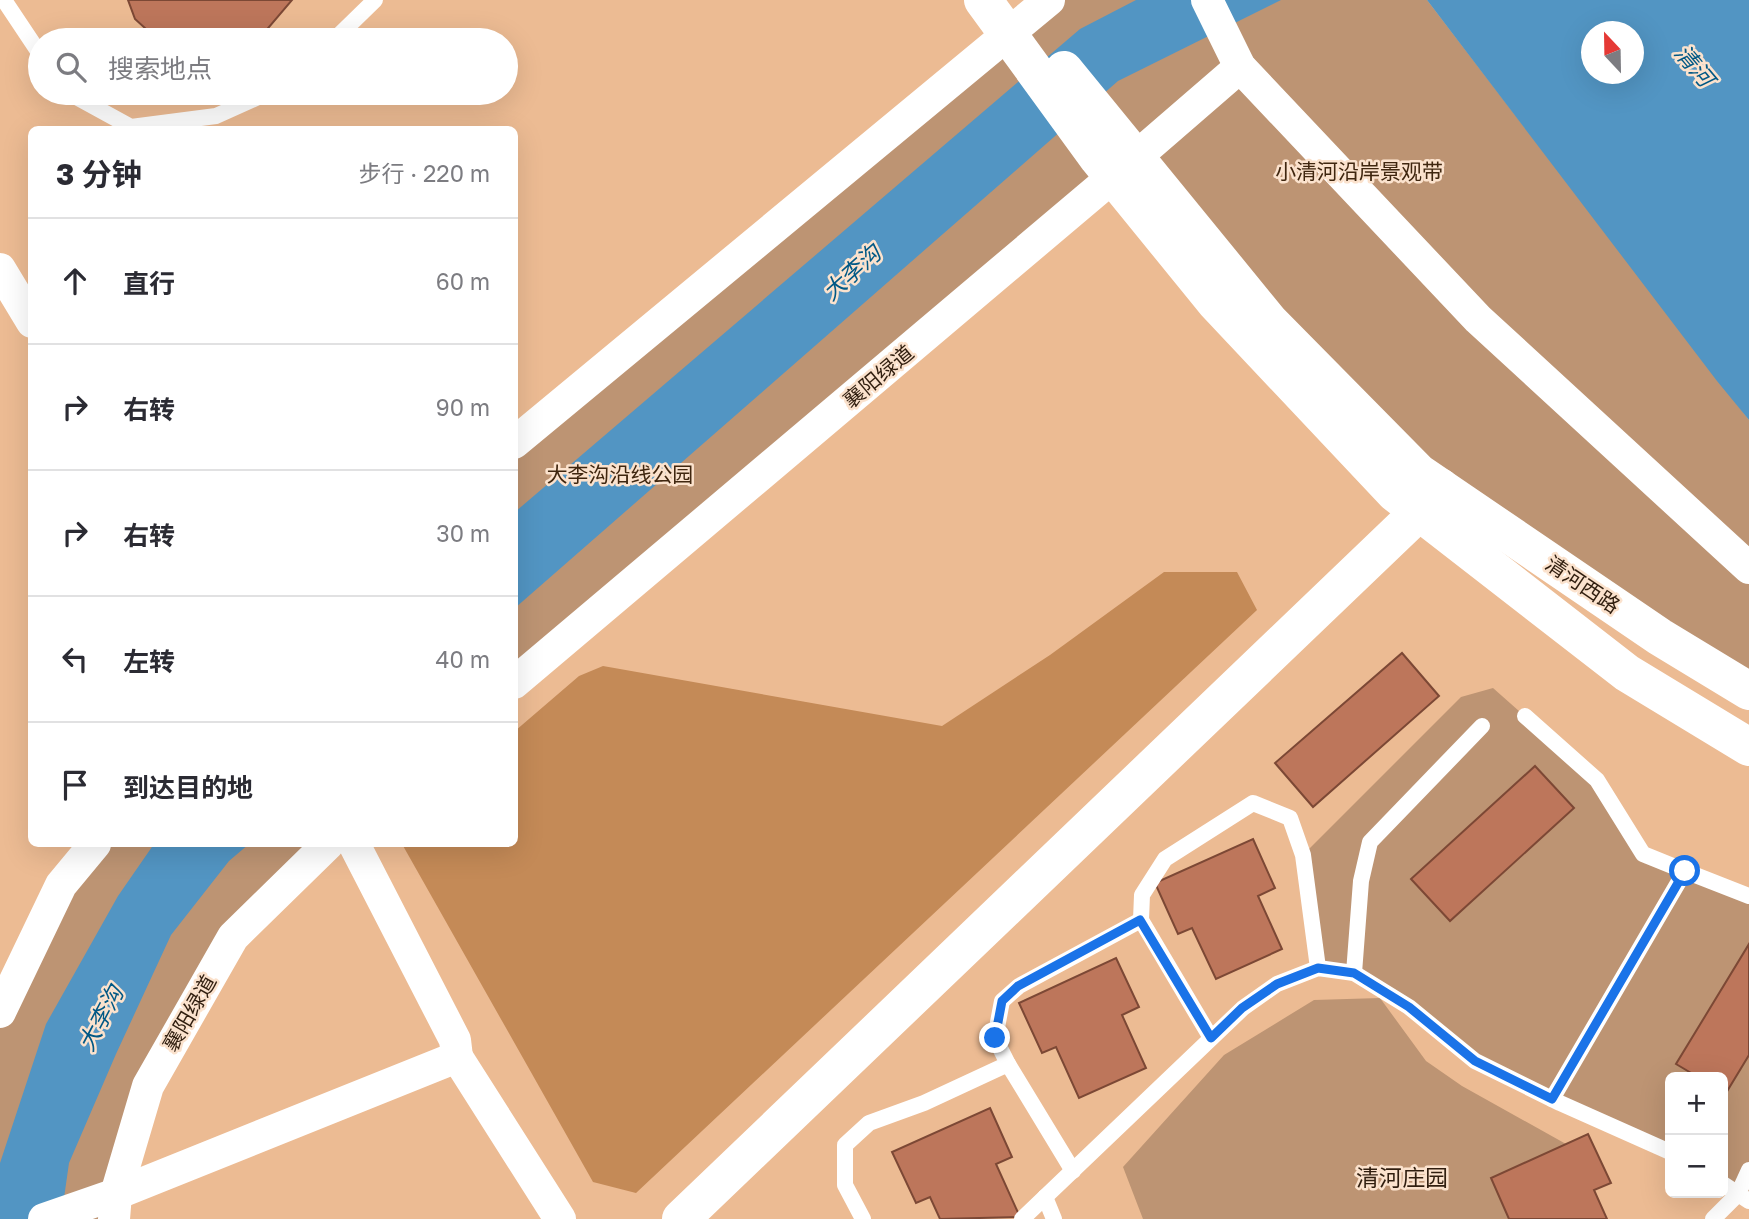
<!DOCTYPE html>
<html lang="zh">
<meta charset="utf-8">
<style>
:root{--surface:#fff;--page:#f7f7f7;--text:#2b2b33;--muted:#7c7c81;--line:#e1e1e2}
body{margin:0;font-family:"Golos Text","Noto Sans SC",sans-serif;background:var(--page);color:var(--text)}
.controls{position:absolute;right:21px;bottom:21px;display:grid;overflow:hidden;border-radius:10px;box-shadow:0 7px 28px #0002}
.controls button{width:63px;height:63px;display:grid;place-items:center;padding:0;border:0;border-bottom:2px solid var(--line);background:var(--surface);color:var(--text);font:35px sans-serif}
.compass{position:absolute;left:1581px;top:21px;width:63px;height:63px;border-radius:50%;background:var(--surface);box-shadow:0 7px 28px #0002;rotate:338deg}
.stop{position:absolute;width:21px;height:21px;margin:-16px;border:5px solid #1a73e8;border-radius:50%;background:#fff}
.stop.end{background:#1a73e8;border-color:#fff;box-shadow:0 2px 7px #0008}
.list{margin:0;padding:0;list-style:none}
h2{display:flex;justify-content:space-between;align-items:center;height:91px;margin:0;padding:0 28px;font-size:30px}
h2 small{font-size:23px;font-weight:400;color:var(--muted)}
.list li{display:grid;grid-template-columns:46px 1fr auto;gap:21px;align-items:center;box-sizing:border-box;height:126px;padding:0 28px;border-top:2px solid var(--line)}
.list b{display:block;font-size:26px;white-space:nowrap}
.list em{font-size:23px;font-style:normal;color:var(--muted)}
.icon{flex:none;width:38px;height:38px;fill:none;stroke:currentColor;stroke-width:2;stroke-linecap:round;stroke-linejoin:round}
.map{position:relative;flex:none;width:1749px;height:1219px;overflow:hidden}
.search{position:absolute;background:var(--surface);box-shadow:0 7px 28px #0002;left:28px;top:28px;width:490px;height:77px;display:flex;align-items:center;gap:18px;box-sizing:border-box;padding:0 24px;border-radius:38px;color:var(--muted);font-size:26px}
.panel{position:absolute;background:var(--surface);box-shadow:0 7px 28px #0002;left:28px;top:126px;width:490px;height:721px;border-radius:10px}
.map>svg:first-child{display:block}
.green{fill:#bd9473}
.forest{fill:#c48a57}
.water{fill:#5295c3;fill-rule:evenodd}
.building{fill:#bd765b;stroke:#7c4835;stroke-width:2}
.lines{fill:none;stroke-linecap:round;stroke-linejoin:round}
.lane{stroke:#fff;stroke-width:16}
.street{stroke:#fff;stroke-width:32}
.secondary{stroke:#fff;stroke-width:38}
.route{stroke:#1a73e8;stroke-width:9}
.labels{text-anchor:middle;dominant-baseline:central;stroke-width:5;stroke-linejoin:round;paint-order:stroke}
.park-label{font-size:21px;fill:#3f260f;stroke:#fbe2cd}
.street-label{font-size:21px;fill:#301e0f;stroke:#fbe2cd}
.water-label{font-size:23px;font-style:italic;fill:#015885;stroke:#fbe2cd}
.neighbourhood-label{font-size:23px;fill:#301e0f;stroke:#fbe2cd}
</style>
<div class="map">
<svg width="1749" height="1219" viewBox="0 0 1749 1219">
<rect width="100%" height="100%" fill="#ecbb93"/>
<!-- green -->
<g class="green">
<polygon points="1049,0 1427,0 1749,420 1749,691 1419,473 1134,159 515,683 515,443"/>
<polygon points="1493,688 1597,780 1643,854 1749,896 1749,1201 1723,1184 1723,1077 1670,1077 1670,1152 1475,1061 1354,973 1318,968 1303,855 1461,697"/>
<polygon points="95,844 328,844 233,937 148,1086 114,1219 0,1219 0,1012"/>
<polygon points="1380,998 1426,1061 1462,1086 1566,1144 1491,1178 1509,1219 1143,1219 1123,1167 1224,1055 1314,1000"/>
</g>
<!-- forest -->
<polygon class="forest" points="1164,572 1237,572 1257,610 636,1193 593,1182 402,844 514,844 515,731 579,676 603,666 942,726 1050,655"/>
<!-- water -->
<g class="water">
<polygon points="1136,0 1281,0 1118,81 515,608 515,512 1080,29"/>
<path d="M1427,0H1749V420L1717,381ZM1592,32H1634V74H1592Z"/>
<polygon points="154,844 249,844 229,861 171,935 116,1054 69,1163 61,1219 0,1219 0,1163 46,1024 118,896"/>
</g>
<!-- building -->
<g class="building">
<polygon points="128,0 292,0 258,40 158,40 135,19"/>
<polygon points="1402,653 1439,696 1313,807 1275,763"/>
<polygon points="1535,766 1574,808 1450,921 1411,879"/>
<polygon points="1253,839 1275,888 1258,896 1282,949 1216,979 1192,928 1178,934 1155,883"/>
<polygon points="1749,944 1749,1055 1726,1093 1723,1092 1723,1077 1698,1077 1676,1064"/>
<polygon points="1116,958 1139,1007 1122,1015 1146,1068 1079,1098 1056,1047 1042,1053 1019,1003"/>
<polygon points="990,1108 1012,1157 996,1164 1020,1217 940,1219 930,1197 916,1203 892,1152"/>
<polygon points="1588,1134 1611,1183 1594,1190 1607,1219 1509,1219 1491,1178"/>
</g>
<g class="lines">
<!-- lane -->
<g class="lane">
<polyline points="4,0 40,54"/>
<polyline points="334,40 375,0"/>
<polyline points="69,93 131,127 216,116 267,93"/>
<polyline points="1525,716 1597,780 1643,854 1685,871"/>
<polyline points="1141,920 1142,895 1165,859 1253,803 1290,818 1303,855 1318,968"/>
<polyline points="1354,973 1361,881 1370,842 1482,726"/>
<polyline points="1008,1064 995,1038 1002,1001 1019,986 1141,920 1211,1038"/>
<polyline points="1552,1099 1685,871 1749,896"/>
<polyline points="1723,1184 1749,1201"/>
<polyline points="1045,1197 1054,1219"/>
<polyline points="863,1219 845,1185 845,1145 869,1123 924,1103 1008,1064 1073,1171"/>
<polyline points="1022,1219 1243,1008 1277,984 1318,968 1354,973 1409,1007 1475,1061 1560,1103 1670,1152"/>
<polyline points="1713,1219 1738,1194 1749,1170"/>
</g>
<!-- street -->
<g class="street">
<polyline points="1207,0 1240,67 1478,319 1749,568"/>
<polyline points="0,269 32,322"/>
<polyline points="514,443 1049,0"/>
<polyline points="514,683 1114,176 1240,67"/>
<polyline points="0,1012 61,885 95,844"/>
<polyline points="457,1057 560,1219"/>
<polyline points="44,1219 116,1194 457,1057 455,1040 354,844"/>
<polyline points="114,1219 116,1194 148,1086 233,937 328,844"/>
</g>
<!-- secondary -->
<g class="secondary">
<polyline points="983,0 1098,158 1216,303 1395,493 1627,673 1749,747"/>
<polyline points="1064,70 1269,321 1419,473 1660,637 1749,691"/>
<polyline points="681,1219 1419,512 1440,487"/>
</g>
</g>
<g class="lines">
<!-- route -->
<polyline class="route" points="995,1038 1002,1001 1018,986 1140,920 1211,1038 1242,1008 1277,984 1318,968 1354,973 1409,1007 1475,1061 1552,1099 1685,871"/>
</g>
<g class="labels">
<!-- park labels -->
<g class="park-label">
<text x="1359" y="171">小清河沿岸景观带</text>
<text x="620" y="474">大李沟沿线公园</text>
</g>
<!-- street labels -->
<g class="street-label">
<text transform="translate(878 376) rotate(-40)">襄阳绿道</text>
<text transform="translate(1583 584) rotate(34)">清河西路</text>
<text transform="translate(189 1013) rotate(-60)">襄阳绿道</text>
</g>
<!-- water labels -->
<g class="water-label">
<text transform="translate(1695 65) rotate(50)">清河</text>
<text transform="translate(851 272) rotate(-42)">大李沟</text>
<text transform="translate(100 1018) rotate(-62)">大李沟</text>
</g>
<!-- neighbourhood labels -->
<g class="neighbourhood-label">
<text x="1402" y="1177">清河庄园</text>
</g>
</g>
</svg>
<div class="controls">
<button>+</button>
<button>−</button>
</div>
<svg class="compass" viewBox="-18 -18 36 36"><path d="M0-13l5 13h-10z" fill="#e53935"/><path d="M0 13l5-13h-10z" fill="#7c7c81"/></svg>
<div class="stop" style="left:1685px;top:871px"></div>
<div class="stop end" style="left:995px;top:1038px"></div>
<div class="search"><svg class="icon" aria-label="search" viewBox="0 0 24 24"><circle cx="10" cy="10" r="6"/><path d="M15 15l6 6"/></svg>搜索地点</div>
<section class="panel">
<h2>3 分钟<small>步行 · 220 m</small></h2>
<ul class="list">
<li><svg class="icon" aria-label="ahead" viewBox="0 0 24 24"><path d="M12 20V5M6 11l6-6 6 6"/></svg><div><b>直行</b></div><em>60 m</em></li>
<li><svg class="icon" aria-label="right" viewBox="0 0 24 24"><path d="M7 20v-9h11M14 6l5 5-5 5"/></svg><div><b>右转</b></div><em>90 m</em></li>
<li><svg class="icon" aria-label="right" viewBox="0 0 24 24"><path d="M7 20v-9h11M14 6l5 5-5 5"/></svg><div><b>右转</b></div><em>30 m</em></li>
<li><svg class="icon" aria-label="left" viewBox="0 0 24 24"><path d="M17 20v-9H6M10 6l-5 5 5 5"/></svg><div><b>左转</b></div><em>40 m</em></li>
<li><svg class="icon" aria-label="arrive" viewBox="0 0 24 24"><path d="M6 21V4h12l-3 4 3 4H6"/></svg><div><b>到达目的地</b></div></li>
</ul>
</section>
</div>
